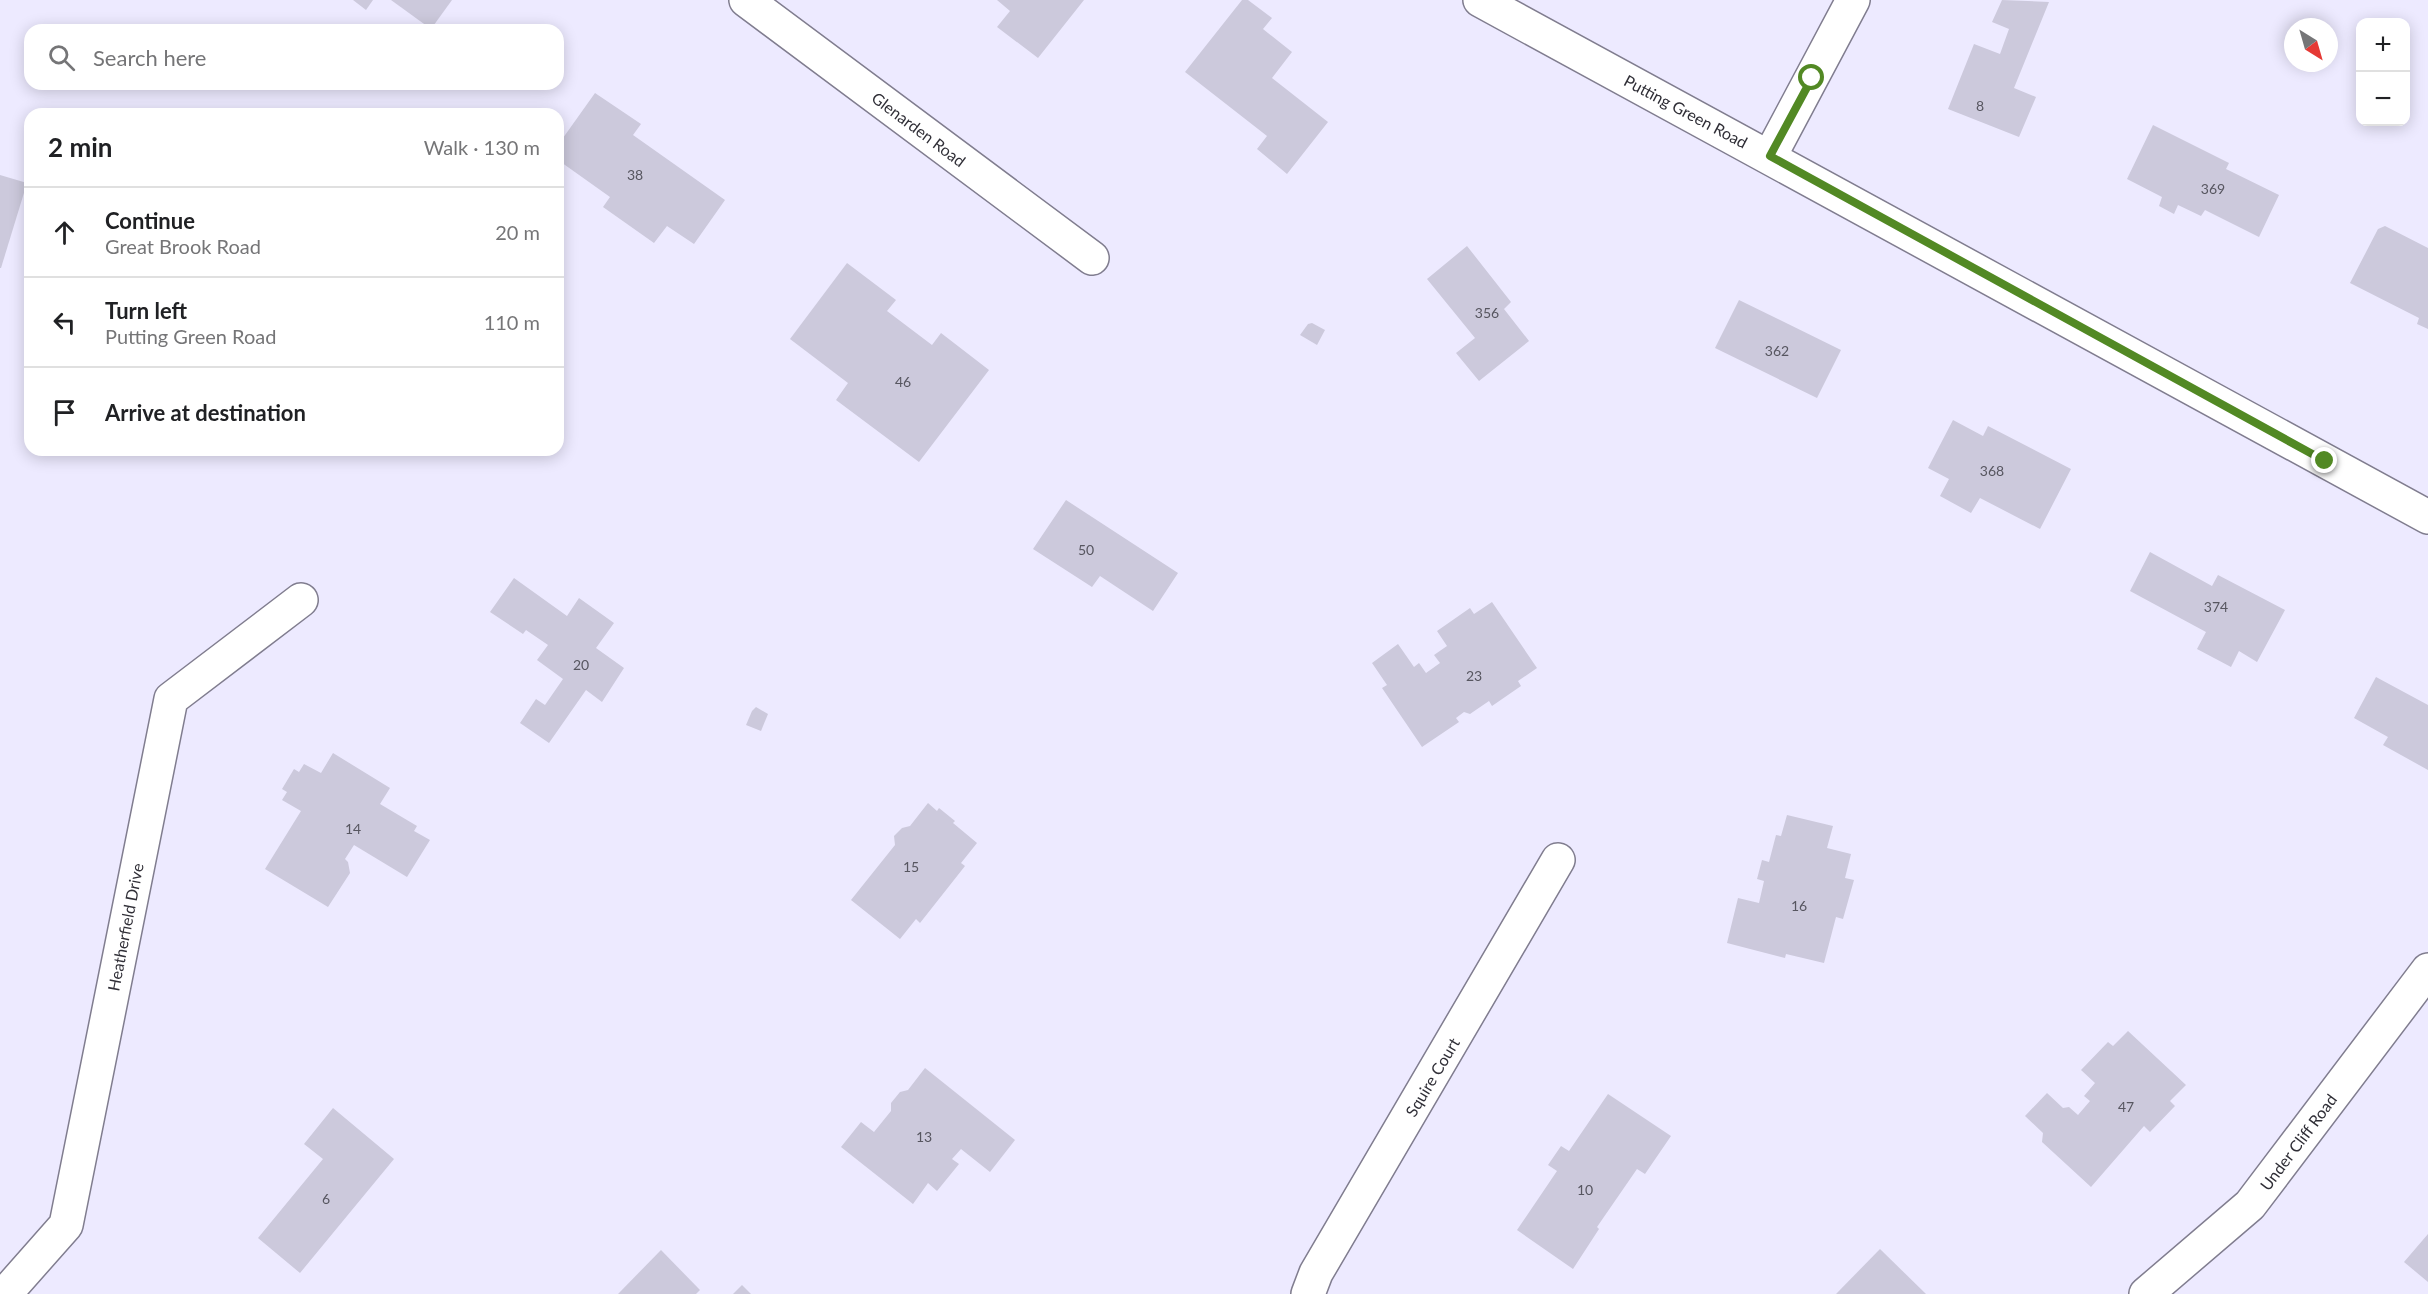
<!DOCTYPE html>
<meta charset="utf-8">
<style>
:root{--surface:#fff;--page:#f2f2f2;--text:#202124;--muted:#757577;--line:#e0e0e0}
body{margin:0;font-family:Lato,sans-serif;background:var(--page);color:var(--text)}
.controls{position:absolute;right:18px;top:18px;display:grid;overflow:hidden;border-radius:12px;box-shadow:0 3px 15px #0003}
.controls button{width:54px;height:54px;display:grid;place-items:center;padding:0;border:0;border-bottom:2px solid var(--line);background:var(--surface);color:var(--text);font:30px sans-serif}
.compass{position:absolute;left:2284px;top:18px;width:54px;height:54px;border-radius:50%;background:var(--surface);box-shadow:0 3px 15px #0003;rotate:143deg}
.stop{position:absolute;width:18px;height:18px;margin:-14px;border:4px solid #528924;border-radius:50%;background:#fff}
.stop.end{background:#528924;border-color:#fff;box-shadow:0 2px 6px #0008}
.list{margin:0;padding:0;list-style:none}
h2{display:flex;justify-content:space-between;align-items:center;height:78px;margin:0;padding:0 24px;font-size:26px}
h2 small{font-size:20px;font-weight:400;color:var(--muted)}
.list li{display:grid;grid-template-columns:39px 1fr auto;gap:18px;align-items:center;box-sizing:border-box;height:90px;padding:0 24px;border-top:2px solid var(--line)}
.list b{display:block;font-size:22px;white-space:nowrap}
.list p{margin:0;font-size:20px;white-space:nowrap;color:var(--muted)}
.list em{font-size:20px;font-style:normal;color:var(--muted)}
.icon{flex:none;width:33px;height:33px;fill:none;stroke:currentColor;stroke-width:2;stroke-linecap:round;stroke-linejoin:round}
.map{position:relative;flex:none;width:2428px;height:1294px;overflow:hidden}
.search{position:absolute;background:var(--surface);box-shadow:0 3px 15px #0003;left:24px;top:24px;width:540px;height:66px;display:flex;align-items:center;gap:15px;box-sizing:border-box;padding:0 21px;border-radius:18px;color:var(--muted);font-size:22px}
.panel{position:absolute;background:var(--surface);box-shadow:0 3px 15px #0003;left:24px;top:108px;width:540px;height:348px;border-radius:18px}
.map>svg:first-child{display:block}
.building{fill:#ccc9dc}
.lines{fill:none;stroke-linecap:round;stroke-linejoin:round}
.street-casing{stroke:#807d8f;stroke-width:36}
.street{stroke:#fff;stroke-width:33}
.route{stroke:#528924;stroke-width:8}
.labels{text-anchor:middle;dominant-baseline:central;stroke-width:5;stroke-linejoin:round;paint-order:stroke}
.number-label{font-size:14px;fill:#575660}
.street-label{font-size:16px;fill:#302f37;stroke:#fff}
</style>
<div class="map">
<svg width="2428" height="1294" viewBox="0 0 2428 1294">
<rect width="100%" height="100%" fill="#edeaff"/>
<!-- building -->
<g class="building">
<polygon points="353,0 373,0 366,10"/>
<polygon points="391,0 452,0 431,29"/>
<polygon points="997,0 1084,0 1038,58 997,27 1010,11"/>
<polygon points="1242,0 1248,0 1272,18 1263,29 1292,52 1272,78 1328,122 1287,174 1257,149 1267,136 1185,72"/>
<polygon points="2002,0 2049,2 2014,88 2036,97 2019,137 1948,109 1974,44 2000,54 2009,29 1992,22"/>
<polygon points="595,93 641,124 633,135 725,200 694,244 667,226 654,243 603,207 610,197 558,160 558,145"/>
<polygon points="2153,125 2229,163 2226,169 2279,195 2259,237 2205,210 2201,216 2178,205 2174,214 2159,206 2162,197 2127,179"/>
<polygon points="0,175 27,183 1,268 0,268"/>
<polygon points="2385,226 2428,248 2428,329 2417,324 2419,318 2350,283 2378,229"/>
<polygon points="1467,246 1511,302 1504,309 1529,341 1479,381 1456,353 1475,338 1427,279"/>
<polygon points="847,263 896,300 887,311 932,345 941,333 989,370 919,462 836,400 848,383 790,339"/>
<polygon points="1739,300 1841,350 1817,398 1715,348"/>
<polygon points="1312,323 1325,330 1317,345 1300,335 1308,324"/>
<polygon points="1953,420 1983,436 1988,426 2071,469 2040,529 1980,498 1971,513 1940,496 1949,479 1928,468"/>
<polygon points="1066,500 1178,573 1153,611 1100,576 1092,587 1033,549"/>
<polygon points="2150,552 2212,586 2218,575 2285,610 2257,662 2239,651 2231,667 2197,649 2206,632 2130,591"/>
<polygon points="514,578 567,616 579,598 614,623 596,648 624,668 602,702 586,690 549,743 520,723 536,699 545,705 563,679 537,660 548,645 526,630 523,634 490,612"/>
<polygon points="1492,602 1537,668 1518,681 1521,686 1492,706 1489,701 1470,714 1464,712 1456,718 1459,722 1422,747 1382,688 1387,685 1372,663 1398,644 1414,667 1419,663 1426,673 1440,663 1434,655 1447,646 1437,631 1470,608 1474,614"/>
<polygon points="2376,677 2428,705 2428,770 2383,745 2388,737 2354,718"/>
<polygon points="756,707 768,714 761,731 746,725 752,711"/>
<polygon points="333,753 390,788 380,804 417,826 414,831 430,840 407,877 354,845 345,859 348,862 350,873 328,907 265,869 301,811 282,800 287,792 282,789 294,769 299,772 304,764 321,773"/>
<polygon points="928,803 937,811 939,808 955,821 953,823 977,843 961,863 965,866 920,923 916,919 900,939 851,900 895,845 894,836 902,828 910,826"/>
<polygon points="1787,815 1833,826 1827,848 1851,854 1845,878 1854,880 1843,919 1836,917 1824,963 1786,954 1785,958 1727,943 1738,898 1759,903 1764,881 1757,879 1762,860 1769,862 1776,835 1781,836"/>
<polygon points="2128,1031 2186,1085 2170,1101 2175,1106 2150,1132 2144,1126 2091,1187 2042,1142 2043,1133 2025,1116 2047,1093 2063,1108 2069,1107 2078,1115 2090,1101 2084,1096 2095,1083 2081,1070 2108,1042 2113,1046"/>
<polygon points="925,1068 1015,1140 990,1172 961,1149 952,1159 959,1164 937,1191 928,1183 913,1204 841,1147 861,1122 874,1132 891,1111 891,1103 900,1092 908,1090"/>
<polygon points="1608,1094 1671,1136 1645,1174 1637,1169 1597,1227 1599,1229 1573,1269 1517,1230 1557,1171 1548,1165 1561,1146 1569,1151"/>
<polygon points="333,1108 394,1159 300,1273 258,1238 323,1159 304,1144"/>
<polygon points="2428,1234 2428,1282 2404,1262"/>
<polygon points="1880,1249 1926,1294 1836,1294"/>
<polygon points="661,1250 700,1290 696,1294 618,1294"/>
<polygon points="742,1285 751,1294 733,1294"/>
</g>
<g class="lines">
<!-- street casing -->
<g class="street-casing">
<g id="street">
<polyline points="746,0 1092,258"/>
<polyline points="1480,0 2428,517"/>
<polyline points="1770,156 1853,0"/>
<polyline points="5,1294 66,1225 171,699 301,600"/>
<polyline points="1308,1294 1316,1273 1558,860"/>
<polyline points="2146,1294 2250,1205 2428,970"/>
</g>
</g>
<!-- street -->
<use href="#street" class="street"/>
</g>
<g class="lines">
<!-- route -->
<polyline class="route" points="1812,78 1770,156 2325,461"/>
</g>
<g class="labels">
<!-- number labels -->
<g class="number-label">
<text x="1980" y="105">8</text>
<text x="635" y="174">38</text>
<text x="2213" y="188">369</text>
<text x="1487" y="312">356</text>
<text x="1777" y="350">362</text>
<text x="903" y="381">46</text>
<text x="1992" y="470">368</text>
<text x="1086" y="549">50</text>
<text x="2216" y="606">374</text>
<text x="581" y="664">20</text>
<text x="1474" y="675">23</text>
<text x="353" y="828">14</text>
<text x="911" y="866">15</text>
<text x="1799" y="905">16</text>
<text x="2126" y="1106">47</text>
<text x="924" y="1136">13</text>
<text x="1585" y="1189">10</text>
<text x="326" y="1198">6</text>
</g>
<!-- street labels -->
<g class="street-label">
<text transform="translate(1686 111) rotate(28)">Putting Green Road</text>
<text transform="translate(919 129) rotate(37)">Glenarden Road</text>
<text transform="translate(125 927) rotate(-79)">Heatherfield Drive</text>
<text transform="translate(1432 1077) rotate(-59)">Squire Court</text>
<text transform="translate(2298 1142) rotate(-53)">Under Cliff Road</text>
</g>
</g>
</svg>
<div class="controls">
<button>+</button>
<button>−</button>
</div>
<svg class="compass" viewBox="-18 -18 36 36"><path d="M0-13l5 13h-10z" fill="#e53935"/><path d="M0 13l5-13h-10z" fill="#757577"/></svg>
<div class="stop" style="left:1812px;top:78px"></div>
<div class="stop end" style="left:2325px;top:461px"></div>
<div class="search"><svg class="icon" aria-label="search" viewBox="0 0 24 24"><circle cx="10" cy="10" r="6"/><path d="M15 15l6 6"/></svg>Search here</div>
<section class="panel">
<h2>2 min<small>Walk · 130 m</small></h2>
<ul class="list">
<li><svg class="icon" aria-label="ahead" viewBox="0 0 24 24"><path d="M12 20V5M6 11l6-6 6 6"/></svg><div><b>Continue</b><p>Great Brook Road</p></div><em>20 m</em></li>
<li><svg class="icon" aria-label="left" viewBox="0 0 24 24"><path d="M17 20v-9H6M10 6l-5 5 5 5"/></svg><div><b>Turn left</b><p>Putting Green Road</p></div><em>110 m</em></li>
<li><svg class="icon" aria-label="arrive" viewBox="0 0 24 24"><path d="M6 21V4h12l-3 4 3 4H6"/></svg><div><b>Arrive at destination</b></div></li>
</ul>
</section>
</div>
